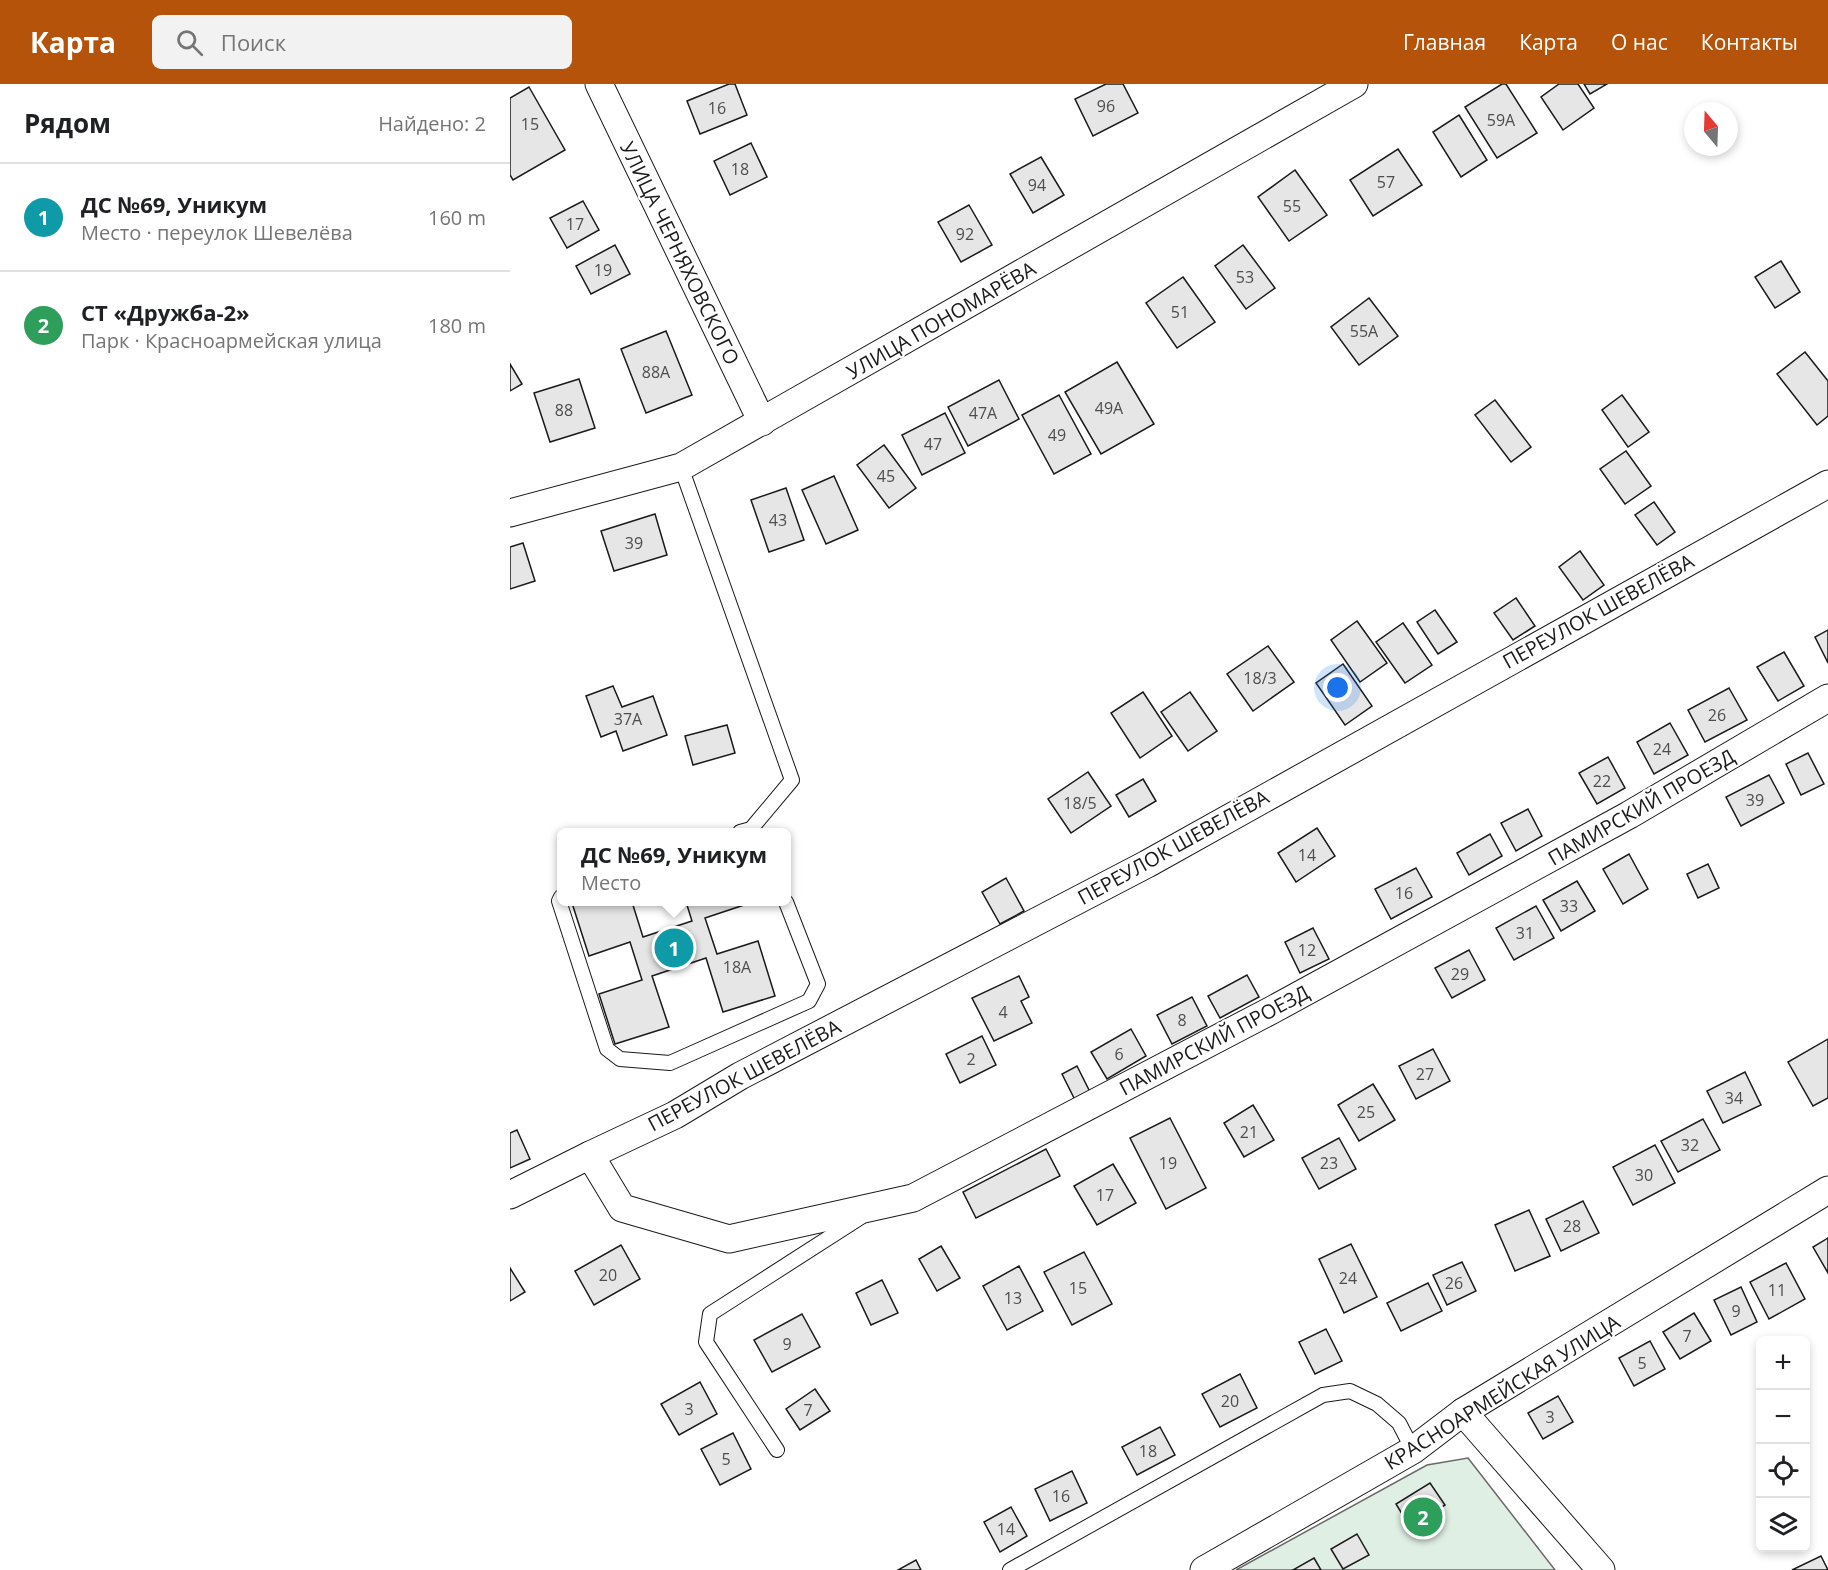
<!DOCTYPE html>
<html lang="ru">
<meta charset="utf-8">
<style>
:root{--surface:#fff;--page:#f2f2f2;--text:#202124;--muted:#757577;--line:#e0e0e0;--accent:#b45309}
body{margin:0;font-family:"Open Sans",sans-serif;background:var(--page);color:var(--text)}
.controls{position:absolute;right:18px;bottom:18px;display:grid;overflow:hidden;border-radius:9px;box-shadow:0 3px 9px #0003}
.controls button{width:54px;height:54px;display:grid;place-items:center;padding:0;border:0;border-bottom:2px solid var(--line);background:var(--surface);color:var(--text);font:30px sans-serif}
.compass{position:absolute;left:1174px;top:18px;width:54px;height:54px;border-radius:50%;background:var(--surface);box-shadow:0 3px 9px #0003;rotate:341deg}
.you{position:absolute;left:828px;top:604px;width:21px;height:21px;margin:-15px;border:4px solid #fff;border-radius:50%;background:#1a73e8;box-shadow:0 0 0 9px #1a73e833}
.badge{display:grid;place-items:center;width:39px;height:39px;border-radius:50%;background:var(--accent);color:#fff;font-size:20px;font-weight:700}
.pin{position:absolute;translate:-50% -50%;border:3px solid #fff;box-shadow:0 2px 6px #0006}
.popup{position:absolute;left:47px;top:744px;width:234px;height:78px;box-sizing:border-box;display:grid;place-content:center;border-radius:9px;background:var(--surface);filter:drop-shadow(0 2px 4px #0005);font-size:20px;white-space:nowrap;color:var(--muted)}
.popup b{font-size:22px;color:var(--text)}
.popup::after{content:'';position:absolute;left:50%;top:100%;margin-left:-12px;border:12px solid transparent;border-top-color:var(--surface)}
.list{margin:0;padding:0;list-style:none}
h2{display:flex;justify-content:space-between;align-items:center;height:78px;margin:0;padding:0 24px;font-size:26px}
h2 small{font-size:20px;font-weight:400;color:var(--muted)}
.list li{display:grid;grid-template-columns:39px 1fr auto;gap:18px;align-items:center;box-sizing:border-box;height:108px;padding:0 24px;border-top:2px solid var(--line)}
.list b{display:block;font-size:22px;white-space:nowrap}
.list p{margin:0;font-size:20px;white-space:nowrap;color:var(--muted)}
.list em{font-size:20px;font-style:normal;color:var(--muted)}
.icon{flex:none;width:33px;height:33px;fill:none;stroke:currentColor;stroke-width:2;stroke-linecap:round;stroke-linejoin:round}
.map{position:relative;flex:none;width:1318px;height:1486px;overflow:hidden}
header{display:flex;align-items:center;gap:36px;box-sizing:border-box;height:84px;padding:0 30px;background:var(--accent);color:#fff}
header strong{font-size:28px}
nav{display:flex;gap:33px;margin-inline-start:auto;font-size:21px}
.search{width:420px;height:54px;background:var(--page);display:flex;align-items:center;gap:15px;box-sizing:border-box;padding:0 21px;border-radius:9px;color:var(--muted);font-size:22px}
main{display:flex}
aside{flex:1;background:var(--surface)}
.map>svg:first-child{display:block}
.green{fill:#e0efe3;stroke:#6a6a6a;stroke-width:1.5}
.building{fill:#e6e6e6;stroke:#1a1a1a;stroke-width:1.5}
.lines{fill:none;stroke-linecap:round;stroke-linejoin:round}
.lane-casing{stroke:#1a1a1a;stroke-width:16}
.street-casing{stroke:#1a1a1a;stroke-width:29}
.lane{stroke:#fff;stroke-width:14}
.street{stroke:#fff;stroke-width:27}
.labels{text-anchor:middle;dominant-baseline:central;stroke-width:4.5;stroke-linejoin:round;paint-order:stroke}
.number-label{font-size:16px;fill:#4d4d4d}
.street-label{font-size:20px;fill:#1a1a1a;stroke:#fff}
</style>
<header>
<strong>Карта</strong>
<div class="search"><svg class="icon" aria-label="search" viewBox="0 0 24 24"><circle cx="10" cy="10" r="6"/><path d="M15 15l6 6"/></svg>Поиск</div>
<nav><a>Главная</a><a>Карта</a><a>О нас</a><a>Контакты</a></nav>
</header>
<main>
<aside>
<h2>Рядом<small>Найдено: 2</small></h2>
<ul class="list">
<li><span class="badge" style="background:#0f9aa8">1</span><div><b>ДС №69, Уникум</b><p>Место · переулок Шевелёва</p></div><em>160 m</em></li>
<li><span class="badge" style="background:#2e9e5b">2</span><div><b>СТ «Дружба-2»</b><p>Парк · Красноармейская улица</p></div><em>180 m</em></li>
</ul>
</aside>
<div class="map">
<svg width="1318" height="1486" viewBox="0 0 1318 1486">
<rect width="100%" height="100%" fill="#fff"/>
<!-- green -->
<polygon class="green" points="958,1374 1045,1486 726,1486 917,1381"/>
<!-- building -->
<g class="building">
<polygon points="219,0 225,0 237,31 190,50 177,17"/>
<polygon points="596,0 613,0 628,29 583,52 565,15"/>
<polygon points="992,0 996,0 1027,49 987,74 955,23"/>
<polygon points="1049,0 1068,0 1084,24 1053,46 1031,13"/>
<polygon points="1074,0 1097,0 1080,10"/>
<polygon points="19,3 55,66 3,96 0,91 0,14"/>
<polygon points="949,31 977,76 951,93 923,48"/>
<polygon points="241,59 257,93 220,111 204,77"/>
<polygon points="888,65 912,101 863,132 840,96"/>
<polygon points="531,73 554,111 523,129 500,90"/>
<polygon points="785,86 817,131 779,157 748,113"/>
<polygon points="73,117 89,146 57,164 40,134"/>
<polygon points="459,121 482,161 451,178 428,138"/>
<polygon points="105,161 120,190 81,210 66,182"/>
<polygon points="733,161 765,204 736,225 705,182"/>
<polygon points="1271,177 1290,208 1265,224 1245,193"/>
<polygon points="673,193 705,238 667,264 636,219"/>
<polygon points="859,214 888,252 849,281 821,243"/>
<polygon points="156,247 182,311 136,329 111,265"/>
<polygon points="1295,268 1318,297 1318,332 1307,341 1267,290"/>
<polygon points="607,278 644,340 591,370 555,308"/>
<polygon points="0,280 12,300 0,307"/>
<polygon points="69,295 85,344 40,358 24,309"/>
<polygon points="489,296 509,335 458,362 438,323"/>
<polygon points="549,311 581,370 544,390 512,331"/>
<polygon points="1112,311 1139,348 1118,363 1092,326"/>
<polygon points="985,316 1021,363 1001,378 965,331"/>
<polygon points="435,329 455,369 412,391 392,351"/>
<polygon points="374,361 406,404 379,424 347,381"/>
<polygon points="1116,367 1141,402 1115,420 1090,385"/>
<polygon points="324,392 348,446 316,460 292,406"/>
<polygon points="276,404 294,456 259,468 241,416"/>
<polygon points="1144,418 1165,448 1147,461 1125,431"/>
<polygon points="145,430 157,471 104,487 91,447"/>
<polygon points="13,459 25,497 0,505 0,463"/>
<polygon points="1070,467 1094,501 1073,516 1049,483"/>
<polygon points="1006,514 1025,542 1003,556 984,529"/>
<polygon points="925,526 947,558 928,570 907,538"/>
<polygon points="847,537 877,579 850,598 821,556"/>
<polygon points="893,539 922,581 895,599 866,558"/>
<polygon points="1318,546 1318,579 1305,553"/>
<polygon points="758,562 784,598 743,627 717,590"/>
<polygon points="1274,568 1294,602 1268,617 1247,583"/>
<polygon points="833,580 862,622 835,641 806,599"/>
<polygon points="103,602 112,623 143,612 157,651 113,667 106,647 91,653 76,612"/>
<polygon points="1219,604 1237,636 1195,658 1178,626"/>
<polygon points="633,608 662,652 630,674 601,629"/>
<polygon points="680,608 707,647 678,667 651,628"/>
<polygon points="1160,639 1178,671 1144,690 1127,658"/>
<polygon points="217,641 225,669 183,681 175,652"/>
<polygon points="1298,669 1314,700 1291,711 1276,680"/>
<polygon points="1098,673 1115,704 1087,720 1069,689"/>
<polygon points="578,688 601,722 561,749 538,715"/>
<polygon points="1259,691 1274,719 1231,742 1216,713"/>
<polygon points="633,695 646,717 619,733 606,711"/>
<polygon points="1018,725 1032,752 1006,767 991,739"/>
<polygon points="807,744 825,772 786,798 768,769"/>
<polygon points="980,750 992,772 959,791 947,769"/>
<polygon points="1119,770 1138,805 1113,820 1093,785"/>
<polygon points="1198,780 1209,804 1188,814 1177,790"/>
<polygon points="906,784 922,813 881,835 865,805"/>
<polygon points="496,794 514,827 490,840 472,808"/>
<polygon points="1067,797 1085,827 1051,847 1033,816"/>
<polygon points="67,818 122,818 133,853 182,837 176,818 236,818 237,820 195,834 207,870 248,857 265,912 213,928 196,874 142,892 159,943 105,960 89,910 132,896 120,858 79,872 62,819"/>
<polygon points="1026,822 1044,854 1004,876 986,844"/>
<polygon points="803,844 819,875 790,889 775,858"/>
<polygon points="959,866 975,896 942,914 925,884"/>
<polygon points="737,891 749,913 710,934 698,912"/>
<polygon points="509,892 519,913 511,917 522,939 484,957 462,914"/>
<polygon points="682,913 697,942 662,960 647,931"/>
<polygon points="621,945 636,972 597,995 581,968"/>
<polygon points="472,952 486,981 450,999 436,970"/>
<polygon points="1318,955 1318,1014 1303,1022 1278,978"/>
<polygon points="923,965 940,997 906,1015 889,982"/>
<polygon points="567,982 580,1008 565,1016 552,990"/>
<polygon points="1235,988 1251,1021 1213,1039 1197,1007"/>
<polygon points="863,1000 885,1036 849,1057 828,1021"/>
<polygon points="743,1021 764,1056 734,1073 714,1039"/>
<polygon points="660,1034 696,1104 656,1125 620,1054"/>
<polygon points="1193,1035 1210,1066 1168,1088 1151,1057"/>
<polygon points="7,1046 20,1075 0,1084 0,1049"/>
<polygon points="829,1054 846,1085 809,1105 792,1074"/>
<polygon points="1145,1061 1165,1099 1123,1121 1103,1083"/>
<polygon points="536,1065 550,1092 466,1134 453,1108"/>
<polygon points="603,1080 626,1119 587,1141 564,1102"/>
<polygon points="1073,1117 1089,1149 1051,1167 1036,1135"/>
<polygon points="1019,1126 1040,1172 1005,1187 985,1141"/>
<polygon points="1318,1154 1318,1189 1303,1163"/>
<polygon points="841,1160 867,1213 834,1229 809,1175"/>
<polygon points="111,1161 130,1195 84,1221 65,1187"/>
<polygon points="431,1162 450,1194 427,1207 409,1175"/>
<polygon points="574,1168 602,1220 562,1241 534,1188"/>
<polygon points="952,1178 966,1207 937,1221 923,1191"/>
<polygon points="1276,1179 1295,1215 1259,1235 1240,1198"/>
<polygon points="509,1182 533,1227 497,1246 473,1202"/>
<polygon points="0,1184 15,1208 0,1217"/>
<polygon points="372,1196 388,1229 361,1241 346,1209"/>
<polygon points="918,1199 932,1227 891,1247 877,1219"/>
<polygon points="1231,1203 1247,1238 1221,1251 1204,1216"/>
<polygon points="1184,1229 1201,1257 1170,1275 1153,1248"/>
<polygon points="292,1230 310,1263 262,1288 244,1256"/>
<polygon points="816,1245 832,1277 805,1290 789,1258"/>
<polygon points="1140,1257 1155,1285 1124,1302 1109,1274"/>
<polygon points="730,1290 747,1324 710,1343 692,1310"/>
<polygon points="190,1298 207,1330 169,1351 151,1320"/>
<polygon points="305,1305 320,1327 290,1346 276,1325"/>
<polygon points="1048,1312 1063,1338 1033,1355 1018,1329"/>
<polygon points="650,1343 665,1371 627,1391 612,1363"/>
<polygon points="223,1349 241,1385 210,1401 191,1365"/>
<polygon points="562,1387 577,1419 540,1437 525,1405"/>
<polygon points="920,1399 935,1421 900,1443 886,1420"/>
<polygon points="501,1423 517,1452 490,1468 474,1438"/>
<polygon points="847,1450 859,1471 833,1485 821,1465"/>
<polygon points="1311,1472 1318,1486 1282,1486"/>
<polygon points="804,1474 811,1486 783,1486"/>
<polygon points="406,1476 411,1486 388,1486"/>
</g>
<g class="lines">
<!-- lane casing -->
<g class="lane-casing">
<g id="lane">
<polyline points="171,383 282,696 241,745 230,748"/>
<polyline points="51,813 49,817 97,965 110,975 160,979 299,917 308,900 276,818"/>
<polyline points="267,1366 196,1258 200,1230 351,1133"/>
<polyline points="500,1486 813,1311 840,1307 867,1320 889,1339 903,1366"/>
</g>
</g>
<!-- street casing -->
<g class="street-casing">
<g id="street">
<polyline points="89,0 252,338"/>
<polyline points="0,429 171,383 844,0"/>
<polyline points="80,1071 112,1124 219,1155 403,1114 762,926 1119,731 1318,614"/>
<polyline points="0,1111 80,1071 165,1031 230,992 637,780 1318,400"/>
<polyline points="953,1328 1091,1486"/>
<polyline points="694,1486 903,1366 953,1328 1318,1106"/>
</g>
</g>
<!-- lane -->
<use href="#lane" class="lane"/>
<!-- street -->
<use href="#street" class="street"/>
</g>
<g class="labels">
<!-- number labels -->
<g class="number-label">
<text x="596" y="22">96</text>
<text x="207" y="24">16</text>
<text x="991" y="36">59А</text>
<text x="20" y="40">15</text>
<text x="230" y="85">18</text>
<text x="876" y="98">57</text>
<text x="527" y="101">94</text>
<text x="782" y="122">55</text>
<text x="65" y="140">17</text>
<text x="455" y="150">92</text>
<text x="93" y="186">19</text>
<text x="735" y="193">53</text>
<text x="670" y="228">51</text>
<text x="854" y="247">55А</text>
<text x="146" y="288">88А</text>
<text x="599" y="324">49А</text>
<text x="54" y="326">88</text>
<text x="473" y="329">47А</text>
<text x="547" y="351">49</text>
<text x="423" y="360">47</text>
<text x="376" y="392">45</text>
<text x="268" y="436">43</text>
<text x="124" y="459">39</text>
<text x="750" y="594">18/3</text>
<text x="1207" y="631">26</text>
<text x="118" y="635">37А</text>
<text x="1152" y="665">24</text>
<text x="1092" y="697">22</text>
<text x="1245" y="716">39</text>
<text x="570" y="719">18/5</text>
<text x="797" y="771">14</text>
<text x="894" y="809">16</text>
<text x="1059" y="822">33</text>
<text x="1015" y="849">31</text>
<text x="797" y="866">12</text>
<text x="227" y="883">18А</text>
<text x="950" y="890">29</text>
<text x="493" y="928">4</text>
<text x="672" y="936">8</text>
<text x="609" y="970">6</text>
<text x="461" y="975">2</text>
<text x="915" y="990">27</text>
<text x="1224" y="1014">34</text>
<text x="856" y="1028">25</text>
<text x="739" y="1048">21</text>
<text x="1180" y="1061">32</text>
<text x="658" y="1079">19</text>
<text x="819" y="1079">23</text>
<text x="1134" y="1091">30</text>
<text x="595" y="1111">17</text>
<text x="1062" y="1142">28</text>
<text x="98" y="1191">20</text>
<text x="838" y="1194">24</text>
<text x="944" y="1199">26</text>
<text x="568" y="1204">15</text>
<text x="1267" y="1206">11</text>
<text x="503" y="1214">13</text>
<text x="1226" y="1227">9</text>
<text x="1177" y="1252">7</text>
<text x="277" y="1260">9</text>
<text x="1132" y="1279">5</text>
<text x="720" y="1317">20</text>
<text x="179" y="1325">3</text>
<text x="298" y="1326">7</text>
<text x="1040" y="1333">3</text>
<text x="638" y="1367">18</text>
<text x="216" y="1375">5</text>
<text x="551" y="1412">16</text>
<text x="496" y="1445">14</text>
</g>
<!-- street labels -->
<g class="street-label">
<text transform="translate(170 169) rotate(64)">УЛИЦА ЧЕРНЯХОВСКОГО</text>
<text transform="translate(431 236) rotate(-30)">УЛИЦА ПОНОМАРЁВА</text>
<text transform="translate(1088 527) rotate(-29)">ПЕРЕУЛОК ШЕВЕЛЁВА</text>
<text transform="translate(1131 723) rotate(-30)">ПАМИРСКИЙ ПРОЕЗД</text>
<text transform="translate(663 763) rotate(-29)">ПЕРЕУЛОК ШЕВЕЛЁВА</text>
<text transform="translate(704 956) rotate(-28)">ПАМИРСКИЙ ПРОЕЗД</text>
<text transform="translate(234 991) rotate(-28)">ПЕРЕУЛОК ШЕВЕЛЁВА</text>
<text transform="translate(992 1308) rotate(-32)">КРАСНОАРМЕЙСКАЯ УЛИЦА</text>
</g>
</g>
</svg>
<div class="controls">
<button>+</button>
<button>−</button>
<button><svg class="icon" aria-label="locate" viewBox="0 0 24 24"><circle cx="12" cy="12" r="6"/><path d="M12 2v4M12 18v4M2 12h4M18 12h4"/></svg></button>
<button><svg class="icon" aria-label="layers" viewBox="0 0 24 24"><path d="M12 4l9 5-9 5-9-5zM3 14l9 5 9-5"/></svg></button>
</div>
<svg class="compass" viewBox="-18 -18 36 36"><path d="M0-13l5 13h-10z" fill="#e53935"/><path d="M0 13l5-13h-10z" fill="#757577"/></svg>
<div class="you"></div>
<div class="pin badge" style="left:164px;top:864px;background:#0f9aa8">1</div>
<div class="popup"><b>ДС №69, Уникум</b>Место</div>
<div class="pin badge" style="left:913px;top:1433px;background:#2e9e5b">2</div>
</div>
</main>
